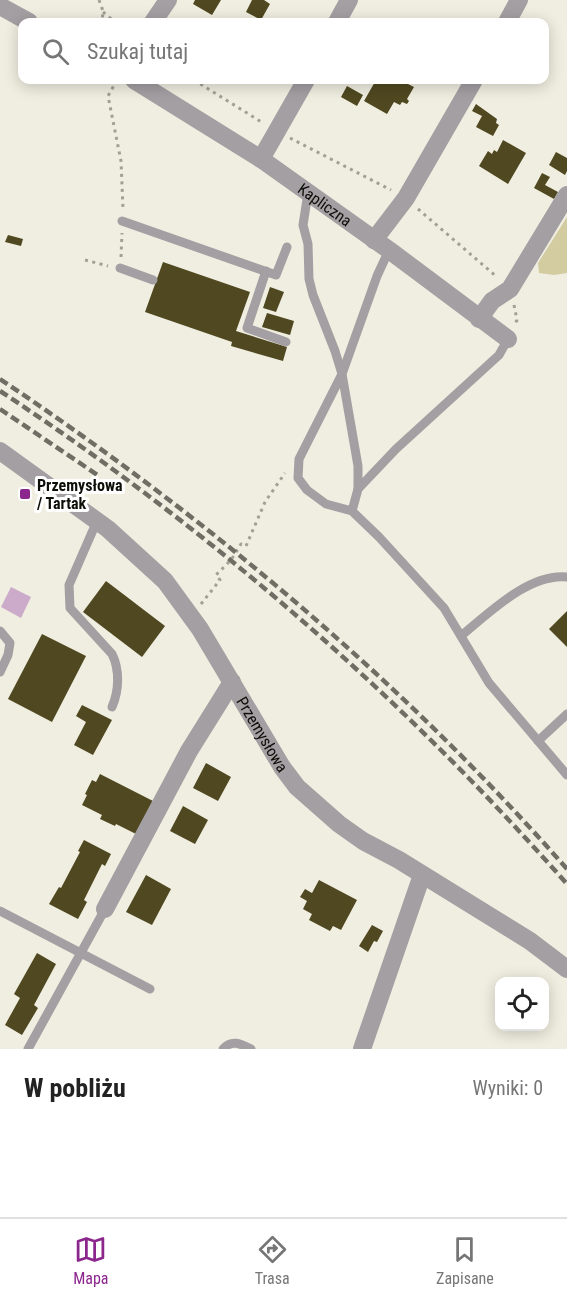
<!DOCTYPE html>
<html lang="pl">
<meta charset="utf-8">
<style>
:root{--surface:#fff;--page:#f6f6f6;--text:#222;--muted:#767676;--line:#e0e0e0;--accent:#8b268d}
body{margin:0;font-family:"Roboto Condensed",sans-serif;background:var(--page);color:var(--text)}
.controls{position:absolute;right:18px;bottom:18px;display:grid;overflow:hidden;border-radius:12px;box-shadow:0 3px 15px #0003}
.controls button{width:54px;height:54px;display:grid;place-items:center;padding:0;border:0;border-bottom:2px solid var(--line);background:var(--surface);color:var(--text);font:30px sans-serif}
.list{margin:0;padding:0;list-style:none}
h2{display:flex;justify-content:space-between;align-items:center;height:78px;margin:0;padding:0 24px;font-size:26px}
h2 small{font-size:20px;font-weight:400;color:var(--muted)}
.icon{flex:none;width:33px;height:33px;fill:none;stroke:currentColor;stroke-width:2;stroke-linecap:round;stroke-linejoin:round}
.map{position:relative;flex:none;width:567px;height:1049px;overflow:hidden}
.search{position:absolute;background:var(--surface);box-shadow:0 3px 15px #0003;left:18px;right:18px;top:18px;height:66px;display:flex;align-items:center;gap:15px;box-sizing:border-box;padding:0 21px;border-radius:12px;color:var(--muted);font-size:22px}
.sheet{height:168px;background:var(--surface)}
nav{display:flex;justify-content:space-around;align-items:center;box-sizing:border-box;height:84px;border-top:2px solid var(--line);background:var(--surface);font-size:16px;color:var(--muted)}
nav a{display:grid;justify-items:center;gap:3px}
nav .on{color:var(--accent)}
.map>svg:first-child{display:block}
.green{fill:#d3cca1}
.water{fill:#cbaaca}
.building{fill:#4f4820}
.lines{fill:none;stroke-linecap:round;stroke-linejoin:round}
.path{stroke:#a1a095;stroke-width:3;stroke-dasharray:3 4.5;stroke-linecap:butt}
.service{stroke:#a39fa3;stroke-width:9}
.minor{stroke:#a39fa3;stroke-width:18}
.tertiary{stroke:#a39fa3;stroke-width:18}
.rail{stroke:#6f6e65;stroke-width:4.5;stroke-dasharray:9 4.5;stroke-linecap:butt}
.poi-dot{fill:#8b268d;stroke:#fff;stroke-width:2}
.labels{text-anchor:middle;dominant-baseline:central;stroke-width:6;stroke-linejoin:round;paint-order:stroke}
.street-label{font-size:16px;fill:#0e0e09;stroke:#fff}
.poi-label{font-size:16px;font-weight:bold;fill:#0e0e09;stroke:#fff;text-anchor:start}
</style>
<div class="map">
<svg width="567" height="1049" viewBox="0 0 567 1049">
<rect width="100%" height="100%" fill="#f0eee0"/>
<!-- green -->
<polygon class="green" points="567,217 567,273 554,275 539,273 538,263"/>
<!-- water -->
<polygon class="water" points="11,587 31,597 21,618 1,607"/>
<!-- building -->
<g class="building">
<polygon points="195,0 221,0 212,15 193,4"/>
<polygon points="252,0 264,0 270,4 261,20 246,12"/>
<polygon points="376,80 400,80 414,87 407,99 409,101 407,104 402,102 400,105 394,102 387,114 364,101"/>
<polygon points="347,86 363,95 357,106 341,97"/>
<polygon points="476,104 497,119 496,123 499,125 493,136 476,127 482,116 472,111"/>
<polygon points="503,140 526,153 508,184 479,166 488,151 492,154 494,150 497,152"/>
<polygon points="556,152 567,158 567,171 565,175 549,165"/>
<polygon points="542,173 550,177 545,185 558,192 554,199 534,188"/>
<polygon points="8,235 23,239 21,246 5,242"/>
<polygon points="163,262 250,292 236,331 287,347 283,361 231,346 232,342 145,312"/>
<polygon points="270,287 284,292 276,312 263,308"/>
<polygon points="267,313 294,321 290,335 262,327"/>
<polygon points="106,581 165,626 142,657 83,612"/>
<polygon points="567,611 567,647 549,629"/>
<polygon points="42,634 86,656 52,722 8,699"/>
<polygon points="82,705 112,720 93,755 74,745 86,722 76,716"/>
<polygon points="206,763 231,777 218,801 193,788"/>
<polygon points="100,774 153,801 136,834 116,824 115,826 100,819 102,815 82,805 87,795 85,794 92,780 96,782"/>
<polygon points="183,806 208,820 195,844 170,831"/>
<polygon points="84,840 111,854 105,866 102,864 84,900 87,902 78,919 49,904 59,887 61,888 80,852 78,851"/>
<polygon points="146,875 171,889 152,925 126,912"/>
<polygon points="319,880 357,900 341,930 333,926 330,931 309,920 312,914 303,909 307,901 300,897 305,889 312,893"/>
<polygon points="372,925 383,931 377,942 374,941 368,952 359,946"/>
<polygon points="37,953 56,964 34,1005 38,1008 22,1035 5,1025 20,998 14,994"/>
</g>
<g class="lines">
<!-- path -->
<g class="path">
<polyline points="99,0 103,11 102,22"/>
<polyline points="103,12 115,22"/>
<polyline points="117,80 108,96 121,161 123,209"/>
<polyline points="194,80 263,123"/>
<polyline points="290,138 391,190"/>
<polyline points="418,209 497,277"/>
<polyline points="121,257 122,233"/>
<polyline points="85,260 108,266"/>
<polyline points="514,305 517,320 515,324"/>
<polyline points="201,604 220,580 216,575 231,560 241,544 246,546 265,502 285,473"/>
</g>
<!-- service -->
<g class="service">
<polyline points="308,193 303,225 308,244 309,279 313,295 335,351 342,374 299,459 298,478 307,490 326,504 352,511 379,537 444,608 489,683 567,775"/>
<polyline points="122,221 276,275 287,247"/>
<polyline points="120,268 153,280"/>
<polyline points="266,271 247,328 286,342"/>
<polyline points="358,489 358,466 342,374 377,276 389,250"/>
<polyline points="352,511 358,489 396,449 499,355 508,339"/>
<path d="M97,521L69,585L70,608L112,654C120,670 119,691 112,707"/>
<polyline points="0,631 10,643 8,655 0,672"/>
<path d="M461,636C489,613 529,573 567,577"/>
<polyline points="538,741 567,714"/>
<polyline points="0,911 150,989"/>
<polyline points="28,1049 105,909"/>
<path d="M223,1049C232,1039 241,1044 251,1049"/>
</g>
<!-- minor -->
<g class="minor">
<polyline points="0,6 29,22"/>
<polyline points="153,22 168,0"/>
<polyline points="337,22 349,0"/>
<polyline points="507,22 519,0"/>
<path id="s1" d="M134,80L261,159L389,250L508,339"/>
<polyline points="261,159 306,80"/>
<polyline points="374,240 406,198 474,80"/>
<polyline points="479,319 492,301 510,289 567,195"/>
<polyline points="105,909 189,751 232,682"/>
<polyline points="362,1049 422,875"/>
</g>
<!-- tertiary -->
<path class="tertiary" id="s2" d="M0,451L108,529L165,581L200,629L282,767L297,787L339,824L363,841L399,860L530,941L567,969"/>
<!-- rail -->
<g class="rail">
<path d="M0,379C209,519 401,680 567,869"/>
<path d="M0,391C211,530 400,695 567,884"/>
<polyline points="0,409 99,476"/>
</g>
</g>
<!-- markers -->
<rect class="poi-dot" x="19" y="488" width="12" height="12" rx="3"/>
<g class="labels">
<!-- street labels -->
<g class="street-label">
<text stroke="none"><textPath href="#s1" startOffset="228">Kapliczna</textPath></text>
<text stroke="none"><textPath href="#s2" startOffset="392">Przemysłowa</textPath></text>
</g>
<!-- poi labels -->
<g class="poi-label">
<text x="37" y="485">Przemysłowa<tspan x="37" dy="18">/ Tartak</tspan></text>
</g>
</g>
</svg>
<div class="controls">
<button><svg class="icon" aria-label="locate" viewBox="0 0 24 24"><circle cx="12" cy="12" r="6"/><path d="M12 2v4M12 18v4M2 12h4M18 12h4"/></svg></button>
</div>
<div class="search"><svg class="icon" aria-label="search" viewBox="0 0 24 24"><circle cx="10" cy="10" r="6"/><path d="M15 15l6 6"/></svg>Szukaj tutaj</div>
</div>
<section class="sheet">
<h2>W pobliżu<small>Wyniki: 0</small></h2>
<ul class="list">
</ul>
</section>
<nav>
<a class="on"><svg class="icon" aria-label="map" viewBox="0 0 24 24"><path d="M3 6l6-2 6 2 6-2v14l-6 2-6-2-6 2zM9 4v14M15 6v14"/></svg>Mapa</a>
<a><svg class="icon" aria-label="directions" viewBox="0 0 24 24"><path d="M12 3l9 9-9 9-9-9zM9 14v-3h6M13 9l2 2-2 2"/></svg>Trasa</a>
<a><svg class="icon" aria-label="saved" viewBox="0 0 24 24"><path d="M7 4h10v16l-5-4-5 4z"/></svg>Zapisane</a>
</nav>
